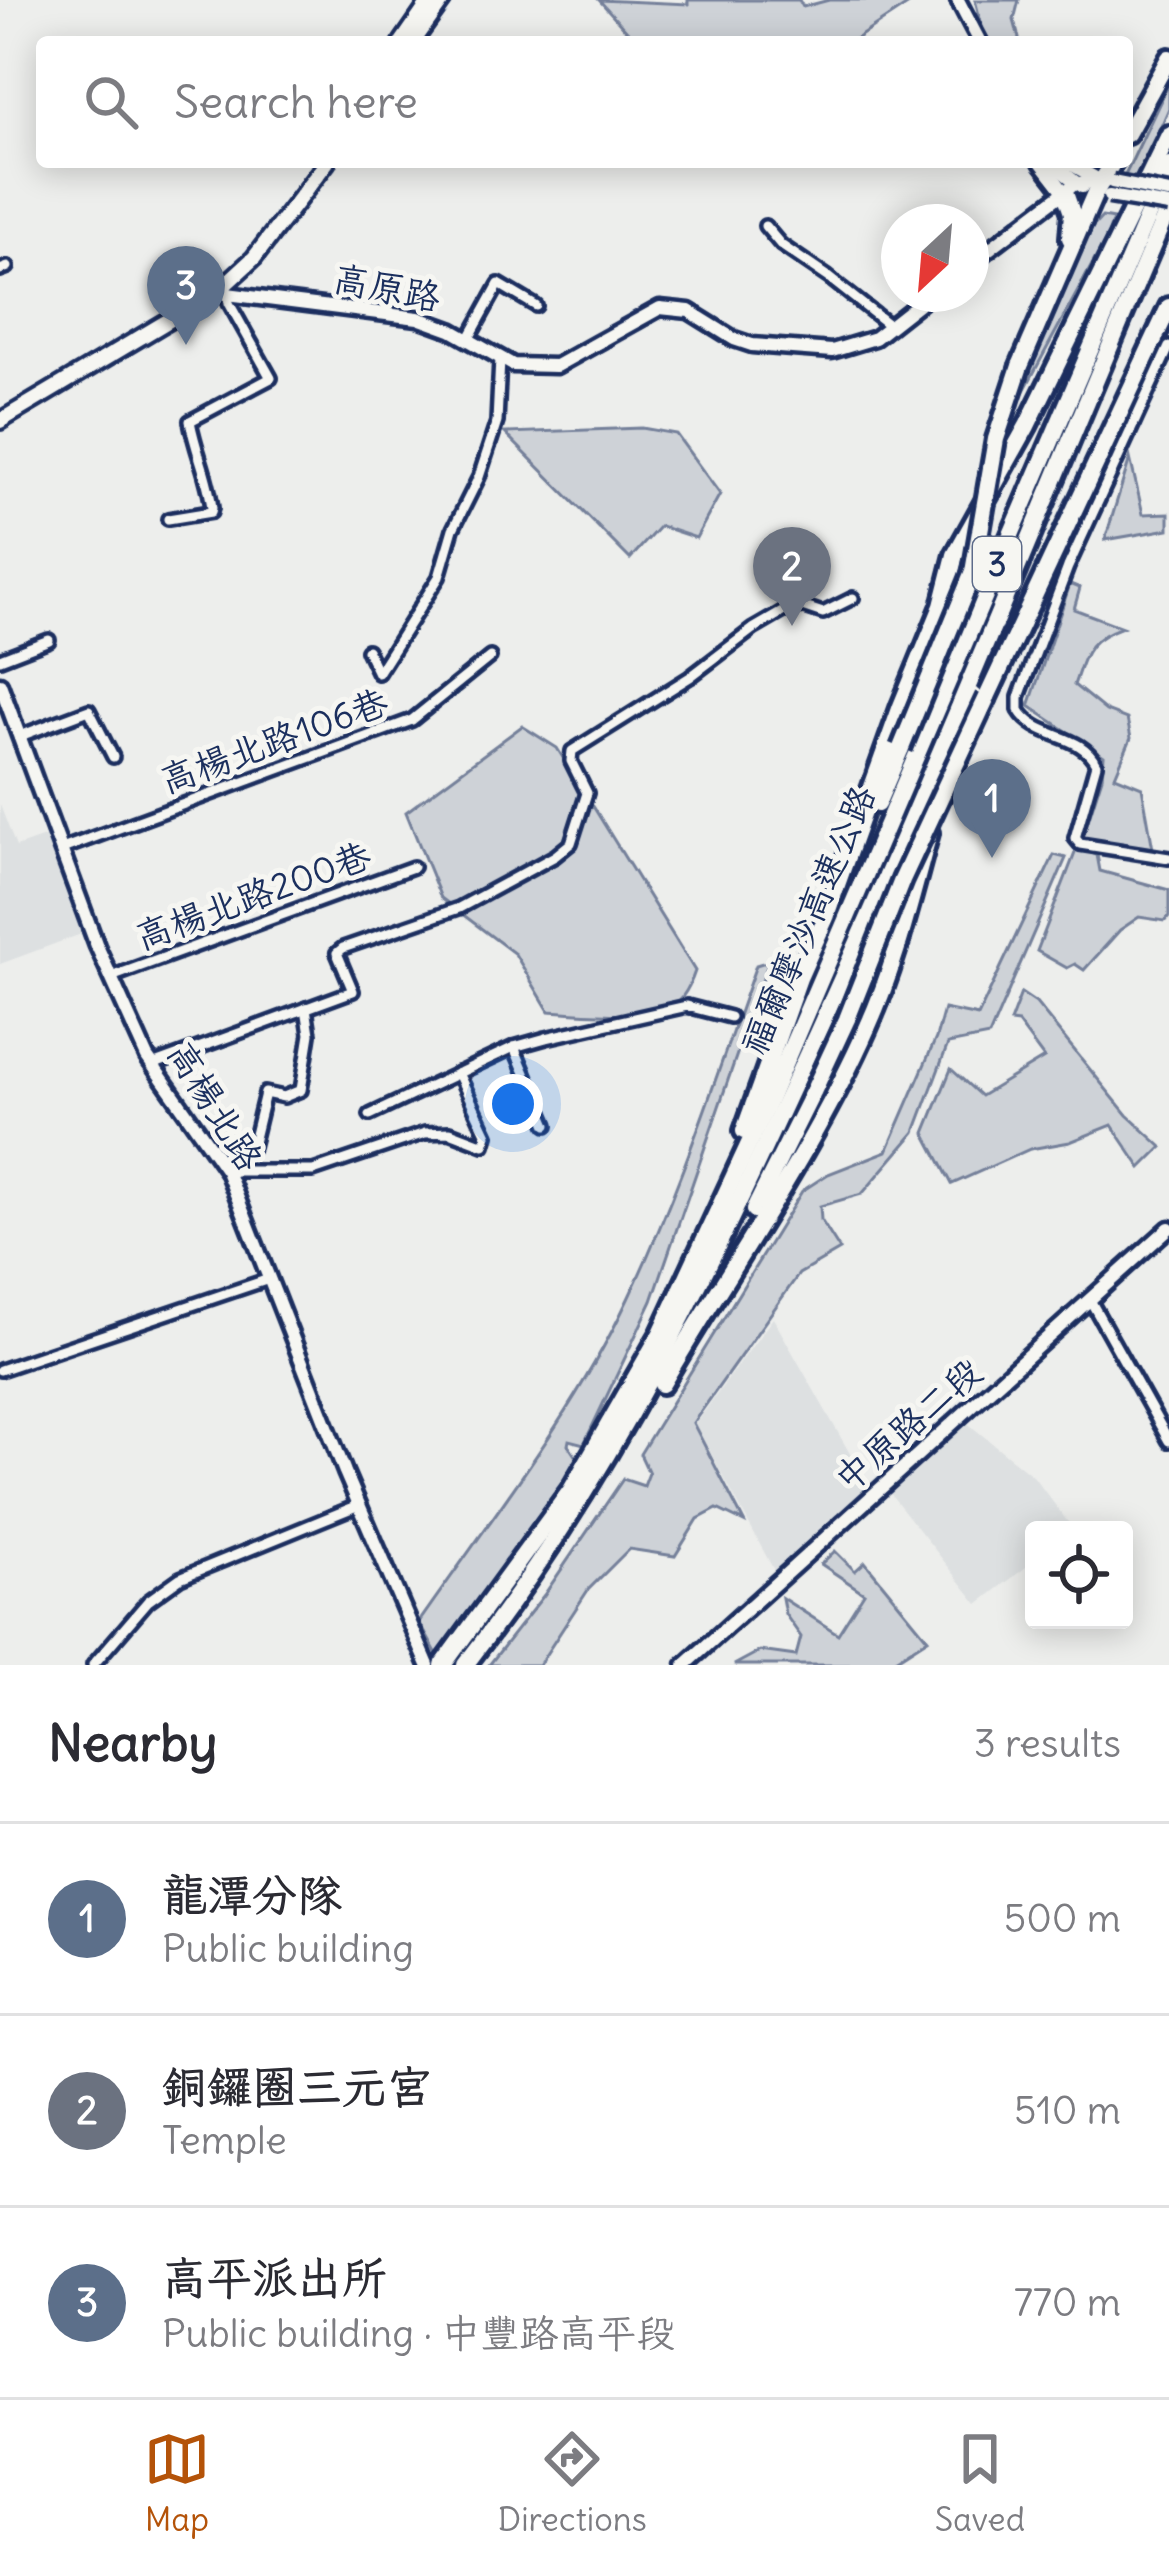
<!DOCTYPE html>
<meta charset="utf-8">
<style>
:root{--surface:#fff;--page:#f2f2f3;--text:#2b2b33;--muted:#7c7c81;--line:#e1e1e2;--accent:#b45309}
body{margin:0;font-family:Delius,"LXGW WenKai TC",sans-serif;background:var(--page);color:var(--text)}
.controls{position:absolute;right:36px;bottom:36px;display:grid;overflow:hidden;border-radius:12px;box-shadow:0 6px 30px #0003}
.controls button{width:108px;height:108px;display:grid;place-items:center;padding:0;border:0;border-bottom:3px solid var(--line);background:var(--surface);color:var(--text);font:60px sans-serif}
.compass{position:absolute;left:881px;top:204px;width:108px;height:108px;border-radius:50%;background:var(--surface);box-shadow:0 6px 30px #0003;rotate:206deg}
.you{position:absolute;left:513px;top:1104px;width:42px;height:42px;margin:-30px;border:9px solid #fff;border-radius:50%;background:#1a73e8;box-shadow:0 0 0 18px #1a73e833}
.badge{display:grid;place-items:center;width:78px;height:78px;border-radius:50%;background:var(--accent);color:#fff;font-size:39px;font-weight:700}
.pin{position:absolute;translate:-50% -99px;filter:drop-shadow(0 3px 6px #0008)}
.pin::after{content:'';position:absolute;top:63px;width:42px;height:36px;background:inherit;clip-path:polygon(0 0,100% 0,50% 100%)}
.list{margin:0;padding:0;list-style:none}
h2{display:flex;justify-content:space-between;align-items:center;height:156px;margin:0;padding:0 48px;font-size:51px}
h2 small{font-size:39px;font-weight:400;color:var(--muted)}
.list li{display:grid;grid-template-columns:78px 1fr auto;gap:36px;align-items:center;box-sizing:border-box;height:192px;padding:0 48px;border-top:3px solid var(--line)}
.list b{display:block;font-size:45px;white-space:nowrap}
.list p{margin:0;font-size:39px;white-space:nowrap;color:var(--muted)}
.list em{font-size:39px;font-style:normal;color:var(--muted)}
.icon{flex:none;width:66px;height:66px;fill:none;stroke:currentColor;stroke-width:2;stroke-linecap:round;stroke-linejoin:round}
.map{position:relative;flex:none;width:1169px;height:1665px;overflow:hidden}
.search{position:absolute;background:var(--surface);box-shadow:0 6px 30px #0003;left:36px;right:36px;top:36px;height:132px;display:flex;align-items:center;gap:30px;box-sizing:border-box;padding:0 42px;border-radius:12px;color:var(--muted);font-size:45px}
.sheet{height:732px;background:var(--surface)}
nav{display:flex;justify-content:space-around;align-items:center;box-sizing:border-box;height:168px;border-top:3px solid var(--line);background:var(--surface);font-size:33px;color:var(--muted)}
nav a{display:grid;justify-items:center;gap:6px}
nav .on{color:var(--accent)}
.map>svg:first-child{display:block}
.built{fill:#dde0e1}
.green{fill:#ced2d7;stroke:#74809a;stroke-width:3}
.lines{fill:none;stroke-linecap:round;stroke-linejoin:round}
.street-casing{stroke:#1b2f5e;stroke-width:18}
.secondary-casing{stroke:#1b2f5e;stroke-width:21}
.primary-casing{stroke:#1b2f5e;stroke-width:22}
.highway-casing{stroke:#1b2f5e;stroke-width:26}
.street{stroke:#f6f6f2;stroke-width:9}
.secondary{stroke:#f6f6f2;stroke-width:12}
.primary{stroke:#f6f6f2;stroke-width:14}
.highway{stroke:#f6f6f2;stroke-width:16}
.secondary-bridge-casing{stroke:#1b2f5e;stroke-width:21;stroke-linecap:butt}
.highway-bridge-casing{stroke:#1b2f5e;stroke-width:26;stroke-linecap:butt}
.secondary-bridge{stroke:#f6f6f2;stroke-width:12}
.highway-bridge{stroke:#f6f6f2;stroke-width:16}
.labels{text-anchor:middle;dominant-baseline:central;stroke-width:10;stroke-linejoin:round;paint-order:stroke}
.shield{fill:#f6f6f2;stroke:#5d6b8a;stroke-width:3}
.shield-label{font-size:33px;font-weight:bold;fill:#1b2f5e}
.street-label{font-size:36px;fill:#1b2f5e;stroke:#f6f6f2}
</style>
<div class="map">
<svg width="1169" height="1665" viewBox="0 0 1169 1665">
<rect width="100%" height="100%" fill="#edeeec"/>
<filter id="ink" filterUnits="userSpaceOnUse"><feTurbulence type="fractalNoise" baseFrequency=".00833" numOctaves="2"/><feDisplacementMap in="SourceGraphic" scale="24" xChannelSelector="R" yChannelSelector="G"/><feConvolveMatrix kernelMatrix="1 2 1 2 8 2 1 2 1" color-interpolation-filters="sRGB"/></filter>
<g filter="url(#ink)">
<!-- built -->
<g class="built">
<polygon points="0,805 16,847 50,835 84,933 0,964"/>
<polygon points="773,1318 870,1489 777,1576 695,1424"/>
<polygon points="966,1422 1033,1476 1074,1530 1034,1530 1034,1561 978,1604 889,1492"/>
</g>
<!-- green -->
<g class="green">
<polygon points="599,0 688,4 688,0 799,0 803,7 829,0 915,0 851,42 637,42"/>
<polygon points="975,0 1019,0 1014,20 1020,42 986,42"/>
<polygon points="1169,83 1169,108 1134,188 1119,188"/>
<polygon points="1102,217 1113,219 1108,235 1005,426 1005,410 1092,228"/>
<polygon points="642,428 676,434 720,494 696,538 660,526 630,559 505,433"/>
<polygon points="1130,458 1143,514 1169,513 1169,529 1105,540"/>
<path d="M1070,584L1080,588L1074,609L1122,627C1087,640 1086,651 1074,685L1106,711L1127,719L1131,738L1115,776L1142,787L1153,849L1094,841L1083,836L1102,777L1104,756L1029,706Z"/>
<path d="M522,726L557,748L695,971C690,986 682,1003 667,1009C639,1019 579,1013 549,1011L515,954L441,898L406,812Z"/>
<polygon points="1077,848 1097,855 1100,871 1169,890 1169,916 1165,921 1139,917 1120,930 1084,970 1075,964 1067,968 1037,951"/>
<polygon points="1054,855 1066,858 989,1036 948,1044 915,1132 862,1194 820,1206 821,1220 840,1250 799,1274 693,1423 744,1522 717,1509 698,1519 675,1556 629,1549 588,1590 539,1665 489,1665 544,1595 623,1479 644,1486 649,1473 640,1454 802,1191 828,1174 887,1151 936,1038 944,1009 978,1016"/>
<path d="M769,961L652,1301L584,1444L569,1440L568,1445L578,1460L438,1656L419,1622C492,1517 573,1415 628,1299C679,1192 716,1077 756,965Z"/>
<polygon points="1021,993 1036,1003 1127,1115 1162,1147 1141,1168 1112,1125 1070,1142 1030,1149 952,1184 925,1133 951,1069 981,1096 1044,1058 1018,1023 1010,1022"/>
<polygon points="835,1551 855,1571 865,1562 928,1639 892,1662 893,1665 734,1665 760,1651 796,1656 801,1637 785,1614 782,1598 838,1634 864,1593 821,1564"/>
</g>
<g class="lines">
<!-- street casing -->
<g class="street-casing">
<g id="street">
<polyline points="765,226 781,245 828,277 890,326"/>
<polyline points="0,270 8,267"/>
<polyline points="468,340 499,284 536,306"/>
<path d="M1169,347L1068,567L1019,697V710C1036,739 1082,733 1096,764L1075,838L1080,844L1169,858"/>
<path d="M168,519L211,512L212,508C208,476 196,453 190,421L271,378L229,303L227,289"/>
<polyline points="367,650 378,673 439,577 453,529 479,477 497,422 500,359"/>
<polyline points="0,659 49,640"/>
<polyline points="20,736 89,710 113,757"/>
<polyline points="62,849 412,720 490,657"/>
<polyline points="111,977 413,867"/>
<polyline points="514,1047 547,1125"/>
<polyline points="152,1065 353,991 337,953 343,948 459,908 555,856 571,843 587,793 571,761 572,751 690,677 753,629 796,604 823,613 853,598"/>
<polyline points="370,1115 514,1047 546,1038 687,1006 730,1017"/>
<polyline points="229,1170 251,1151 265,1093 284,1097 301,1090 310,1034 306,1008"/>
<polyline points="227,1171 313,1171 425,1133 450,1132 484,1145 487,1135 458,1073"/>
<polyline points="1090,1300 1169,1441"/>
<polyline points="0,1370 269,1279"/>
<polyline points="93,1665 148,1601 180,1578 359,1505"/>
</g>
</g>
<!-- secondary casing -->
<g class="secondary-casing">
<g id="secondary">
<polyline points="958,0 980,42"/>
<polyline points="1041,162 1065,193"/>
<polyline points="1050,162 1082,187"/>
<polyline points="1067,162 1101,181"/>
<polyline points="971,263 1076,183 1105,182"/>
<polyline points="213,287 227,294 418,318 451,330 513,365 556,366 660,308 689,311 734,339 752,345 832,351 875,338 931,294"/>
<polyline points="0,684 97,946 147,1057 227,1171 345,1472 428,1665"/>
<polyline points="685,1665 1169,1228"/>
</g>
</g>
<!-- primary casing -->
<g class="primary-casing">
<g id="primary">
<polyline points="402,42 431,0"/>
<polyline points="413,42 443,0"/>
<polyline points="0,421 218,291 254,258 327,162"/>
</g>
</g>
<!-- highway casing -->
<g class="highway-casing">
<g id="highway">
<polyline points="1127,134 1169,58"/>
<polyline points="1065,193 1072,213 1070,238"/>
<polyline points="1020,366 1095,193 1113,162"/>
<polyline points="987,697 1169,307"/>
<polyline points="952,756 974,696"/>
<polyline points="877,804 901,748"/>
<polyline points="824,921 901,706 942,606 955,555 1027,426 1169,135"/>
<polyline points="744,1131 799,978 827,915"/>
<polyline points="754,1210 814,1090"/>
<path d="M662,1384C730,1267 814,1149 868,1026C896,964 911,898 929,833"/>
<polyline points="443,1665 571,1490 661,1333 765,1109 1169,166"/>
<path d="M465,1665C621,1464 712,1261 817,1033C941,761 1051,482 1169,207"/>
</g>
</g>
<!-- street -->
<use href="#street" class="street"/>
<!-- secondary -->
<use href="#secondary" class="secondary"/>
<!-- primary -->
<use href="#primary" class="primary"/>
<!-- highway -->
<use href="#highway" class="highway"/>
<!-- secondary-bridge casing -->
<g class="secondary-bridge-casing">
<g id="secondary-bridge">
<polyline points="1112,182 1169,193"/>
<polyline points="1109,196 1169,206"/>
</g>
</g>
<!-- highway-bridge casing -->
<g class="highway-bridge-casing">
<g id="highway-bridge">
<polyline points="901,748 973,572 996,439 1020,366"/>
<polyline points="814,1090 847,1019 902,880 987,697"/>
</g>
</g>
<!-- secondary-bridge -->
<use href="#secondary-bridge" class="secondary-bridge"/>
<!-- highway-bridge -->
<use href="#highway-bridge" class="highway-bridge"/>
</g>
</g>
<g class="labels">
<!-- shield labels -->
<rect class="shield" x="973" y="537" width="48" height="54" rx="9"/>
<g class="shield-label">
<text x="997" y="564">3</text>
</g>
<!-- street labels -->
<g class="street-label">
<text transform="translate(387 288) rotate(11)">高原路</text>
<text transform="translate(274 741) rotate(-20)">高楊北路106巷</text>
<text transform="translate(253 896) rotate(-20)">高楊北路200巷</text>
<text transform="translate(808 920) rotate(-67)">福爾摩沙高速公路</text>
<text transform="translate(215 1106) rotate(58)">高楊北路</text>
<text transform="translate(908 1425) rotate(-41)">中原路二段</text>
</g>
</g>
</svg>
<div class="controls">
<button><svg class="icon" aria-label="locate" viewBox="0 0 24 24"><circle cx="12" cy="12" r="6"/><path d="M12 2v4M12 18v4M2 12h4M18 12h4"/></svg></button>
</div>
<svg class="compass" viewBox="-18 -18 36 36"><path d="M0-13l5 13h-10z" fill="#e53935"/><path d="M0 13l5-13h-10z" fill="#7c7c81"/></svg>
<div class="you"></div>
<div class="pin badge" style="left:992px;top:858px;background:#5c6f8a">1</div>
<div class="pin badge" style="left:792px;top:626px;background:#6b7280">2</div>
<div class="pin badge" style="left:186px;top:345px;background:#5c6f8a">3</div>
<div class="search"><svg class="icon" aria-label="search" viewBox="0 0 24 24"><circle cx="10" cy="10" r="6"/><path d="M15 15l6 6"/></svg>Search here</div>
</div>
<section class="sheet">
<h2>Nearby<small>3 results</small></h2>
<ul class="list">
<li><span class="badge" style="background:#5c6f8a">1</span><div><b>龍潭分隊</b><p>Public building</p></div><em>500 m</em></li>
<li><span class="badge" style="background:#6b7280">2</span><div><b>銅鑼圈三元宮</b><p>Temple</p></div><em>510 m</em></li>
<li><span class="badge" style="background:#5c6f8a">3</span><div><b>高平派出所</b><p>Public building · 中豐路高平段</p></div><em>770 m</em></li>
</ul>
</section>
<nav>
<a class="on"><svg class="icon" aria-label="map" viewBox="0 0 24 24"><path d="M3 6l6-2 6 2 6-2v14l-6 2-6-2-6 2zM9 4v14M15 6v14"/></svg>Map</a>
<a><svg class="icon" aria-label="directions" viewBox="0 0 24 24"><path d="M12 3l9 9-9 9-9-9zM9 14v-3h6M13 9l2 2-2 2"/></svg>Directions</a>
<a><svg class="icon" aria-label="saved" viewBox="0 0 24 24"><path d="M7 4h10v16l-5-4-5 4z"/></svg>Saved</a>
</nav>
